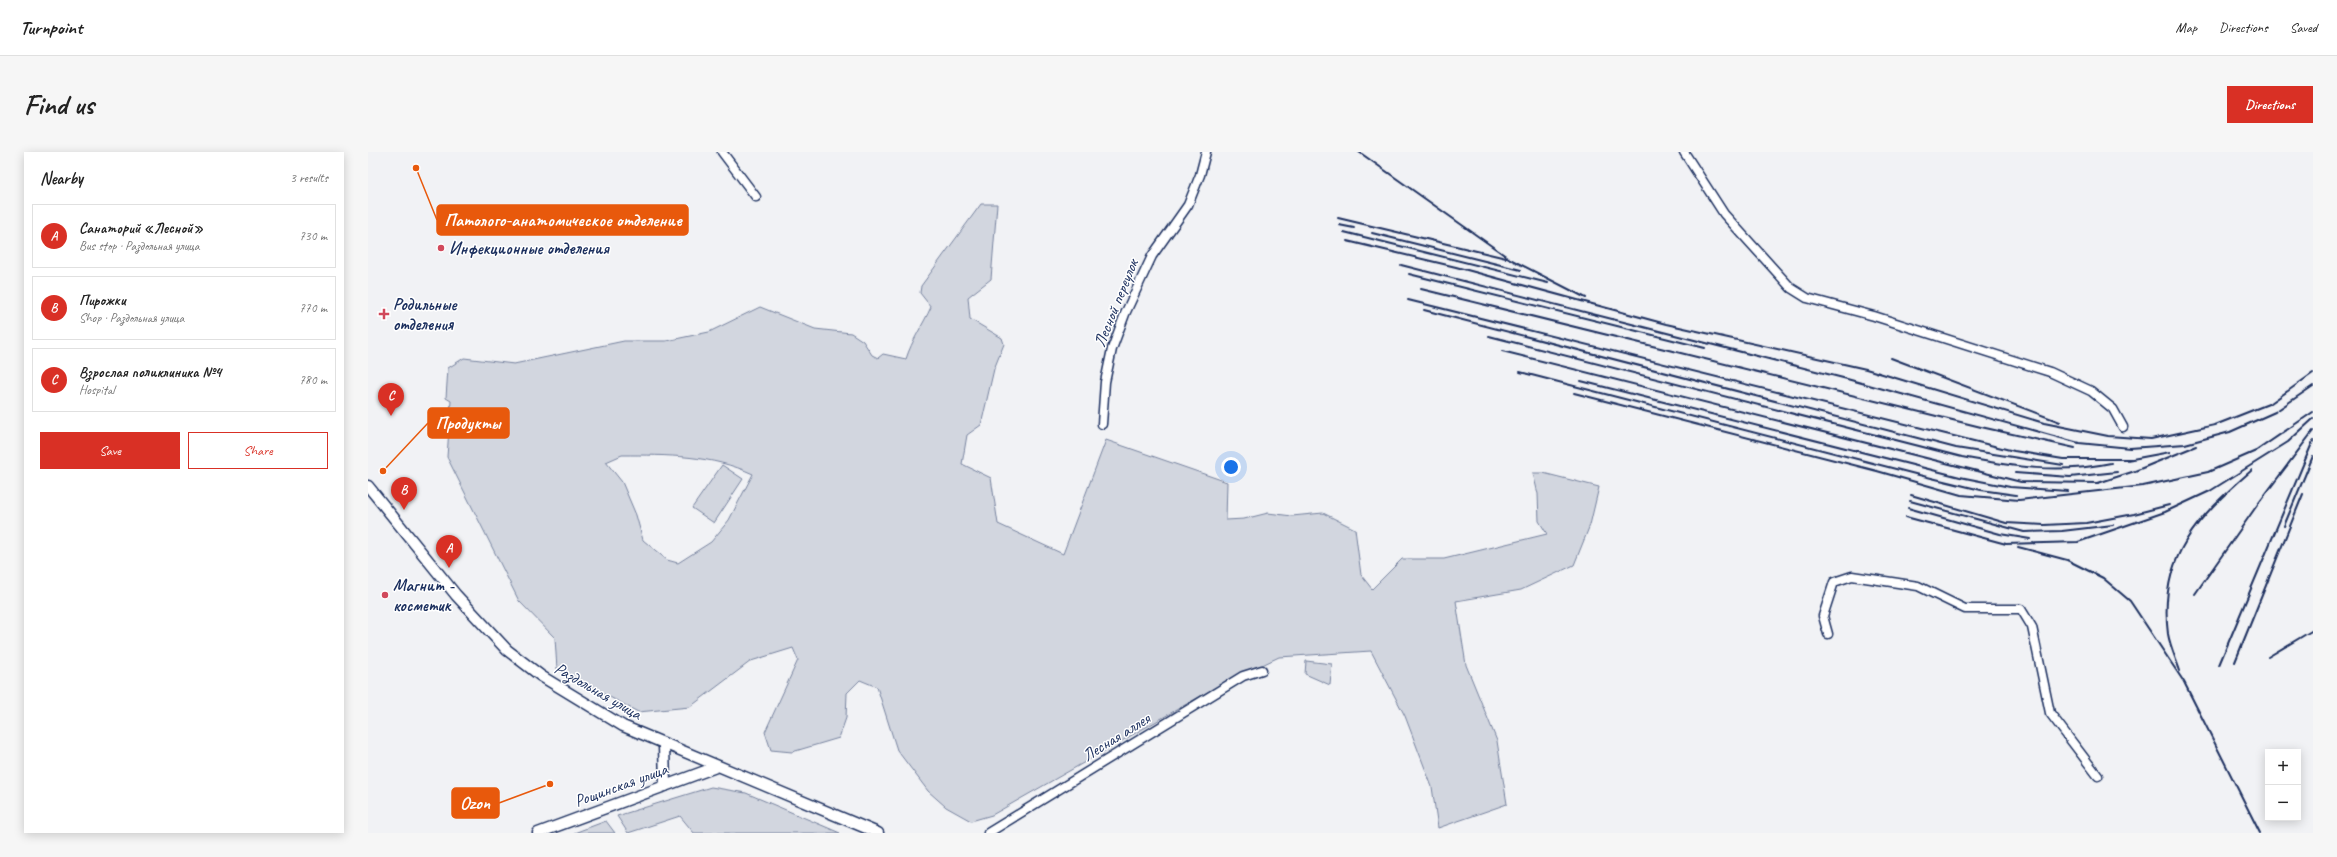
<!DOCTYPE html>
<meta charset="utf-8">
<style>
:root{--surface:#fff;--page:#f6f6f6;--text:#222;--muted:#767676;--line:#e0e0e0;--accent:#d93025}
body{margin:0;font-family:Caveat,sans-serif;background:var(--page);color:var(--text)}
.controls{position:absolute;right:12px;bottom:12px;display:grid;overflow:hidden;border-radius:0px;box-shadow:0 2px 10px #0003}
.controls button{width:36px;height:36px;display:grid;place-items:center;padding:0;border:0;border-bottom:1px solid var(--line);background:var(--surface);color:var(--text);font:20px sans-serif}
.you{position:absolute;left:863px;top:315px;width:14px;height:14px;margin:-10px;border:3px solid #fff;border-radius:50%;background:#1a73e8;box-shadow:0 0 0 6px #1a73e833}
.badge{display:grid;place-items:center;width:26px;height:26px;border-radius:50%;background:var(--accent);color:#fff;font-size:13px;font-weight:700}
.pin{position:absolute;translate:-50% -33px;filter:drop-shadow(0 1px 2px #0008)}
.pin::after{content:'';position:absolute;top:21px;width:14px;height:12px;background:inherit;clip-path:polygon(0 0,100% 0,50% 100%)}
.list{margin:0;padding:0;list-style:none}
h2{display:flex;justify-content:space-between;align-items:center;height:52px;margin:0;padding:0 16px;font-size:17px}
h2 small{font-size:13px;font-weight:400;color:var(--muted)}
.list li{display:grid;grid-template-columns:26px 1fr auto;gap:12px;align-items:center;box-sizing:border-box;height:64px;margin:0 8px 8px;padding:0 8px;border:1px solid var(--line);border-radius:0px}
.list b{display:block;font-size:15px;white-space:nowrap}
.list p{margin:0;font-size:13px;white-space:nowrap;color:var(--muted)}
.list em{font-size:13px;font-style:normal;color:var(--muted)}
.actions{display:flex;gap:8px;padding:12px 16px}
.actions a{flex:1;padding:9px 0;border:1px solid var(--accent);border-radius:0px;text-align:center;font-size:14px;color:var(--accent)}
.actions .main{background:var(--accent);color:#fff}
.map{position:relative;flex:none;width:1945px;height:681px;overflow:hidden;border-radius:0px}
header{display:flex;align-items:center;gap:24px;box-sizing:border-box;height:56px;padding:0 20px;background:var(--surface);border-bottom:1px solid var(--line)}
header strong{font-size:19px}
nav{display:flex;gap:22px;margin-inline-start:auto;font-size:14px}
.intro{display:flex;align-items:center;justify-content:space-between;box-sizing:border-box;height:96px;padding:0 24px}
h1{margin:0;font-size:28px}
.button{padding:10px 18px;border-radius:0px;background:var(--accent);color:#fff;font-size:14px;font-weight:700}
main{display:flex;gap:24px;padding:0 24px}
aside{flex:1;background:var(--surface);border-radius:0px;box-shadow:0 2px 10px #0003}
.map>svg:first-child{display:block}
.green{fill:#d2d6df;stroke:#76829e;fill-rule:evenodd}
.lines{fill:none;stroke-linecap:round;stroke-linejoin:round}
.minor-casing{stroke:#1b2f5e;stroke-width:11}
.major-casing{stroke:#1b2f5e;stroke-width:13}
.minor{stroke:#fff;stroke-width:8}
.major{stroke:#fff;stroke-width:10}
.rail{stroke:#1b2f5e;stroke-width:2}
.poi-dot{fill:#d1495b;stroke:#fff;stroke-width:1.5}
.labels{text-anchor:middle;dominant-baseline:central;stroke-width:3;stroke-linejoin:round;paint-order:stroke}
.poi-label{font-size:17px;font-weight:bold;fill:#1b2f5e;stroke:#fff;text-anchor:start}
.street-label{font-size:17px;fill:#1b2f5e;stroke:#fff}
.leader{fill:none;stroke:#e8590c;stroke-width:1.5}
.callout-dot{fill:#e8590c;stroke:#fff;stroke-width:1.5}
.callout{fill:#e8590c;stroke:#e8590c;stroke-width:1.5}
.callout-label{font-size:18px;text-anchor:middle;font-weight:bold;fill:#fff}
</style>
<header>
<strong>Turnpoint</strong>
<nav><a>Map</a><a>Directions</a><a>Saved</a></nav>
</header>
<div class="intro"><h1>Find us</h1><a class="button">Directions</a></div>
<main>
<aside>
<h2>Nearby<small>3 results</small></h2>
<ul class="list">
<li><span class="badge">A</span><div><b>Санаторий «Лесной»</b><p>Bus stop · Раздольная улица</p></div><em>730 m</em></li>
<li><span class="badge">B</span><div><b>Пирожки</b><p>Shop · Раздольная улица</p></div><em>770 m</em></li>
<li><span class="badge">C</span><div><b>Взрослая поликлиника №4</b><p>Hospital</p></div><em>780 m</em></li>
</ul>
<div class="actions"><a class="main">Save</a><a>Share</a></div>
</aside>
<div class="map">
<svg width="1945" height="681" viewBox="0 0 1945 681">
<rect width="100%" height="100%" fill="#f1f2f5"/>
<filter id="ink" filterUnits="userSpaceOnUse"><feTurbulence type="fractalNoise" baseFrequency=".025" numOctaves="2"/><feDisplacementMap in="SourceGraphic" scale="8" xChannelSelector="R" yChannelSelector="G"/><feConvolveMatrix kernelMatrix="1 2 1 2 8 2 1 2 1" color-interpolation-filters="sRGB"/></filter>
<g filter="url(#ink)">
<!-- green -->
<g class="green">
<path d="M613,52H629L623,127L600,145L602,167L634,186L636,192L626,217L613,273L599,283L594,312L623,326L630,372L695,402L738,288L859,330L858,368L876,367L900,361L924,364L955,361L987,377L993,423L1004,437L1034,407H1076L1179,382L1171,369L1170,342L1165,321H1175L1231,335L1222,373L1206,413L1153,438L1088,449L1098,513L1129,589L1139,652L1070,676L1064,635L1037,564L1003,499L911,505L852,533L624,663L603,669L578,655L560,639L529,598L509,535L492,528L479,541L478,566L471,586L424,600L403,598L397,580L430,508L425,496L383,509L322,555L270,560L189,517L187,486L151,449L79,305L83,249L78,246L80,216L96,206L146,212L256,189H298L341,180L392,155L447,177L483,181L495,189L504,203L510,206L515,202L538,207C544,188 555,173 563,155L552,141L553,134ZM254,303C299,303 344,303 385,322L361,368L343,390L310,411L299,408L275,388L268,363L254,330L238,310Z"/>
<polygon points="354,313 375,327 346,371 324,356"/>
<polygon points="938,509 964,512 962,533 937,522"/>
<polygon points="343,635 378,641 472,681 326,681 312,664 260,681 249,664"/>
<polygon points="238,669 247,681 206,681"/>
</g>
<g class="lines">
<!-- minor casing -->
<g class="minor-casing">
<g id="minor">
<polyline points="354,0 388,45"/>
<polyline points="1316,0 1356,62 1423,136 1439,146 1506,164 1682,220 1723,239 1745,257 1755,275"/>
<polyline points="734,272 737,230 744,197 757,162 784,104 820,53 832,23 838,0"/>
<polyline points="1460,482 1455,464 1466,430 1484,424 1550,434 1597,457 1653,457 1664,475 1682,561 1730,624"/>
<polyline points="620,681 875,524 894,518"/>
</g>
</g>
<!-- major casing -->
<g class="major-casing">
<g id="major">
<polyline points="0,334 88,443 139,498 173,524 255,574 510,681"/>
<polyline points="296,592 297,634"/>
<polyline points="170,681 348,615"/>
</g>
</g>
<!-- minor -->
<use href="#minor" class="minor"/>
<!-- major -->
<use href="#major" class="major"/>
<!-- rail -->
<g class="rail">
<polyline points="991,0 1142,107 1218,146"/>
<polyline points="970,66 1138,106"/>
<polyline points="971,73 986,76"/>
<polyline points="976,80 1180,131"/>
<polyline points="1004,81 1153,118"/>
<polyline points="979,89 1088,115 1298,172 1498,217 1676,271 1740,284 1783,287 1847,273 1903,251 1945,221"/>
<polyline points="1033,113 1479,227 1711,291 1762,296 1817,292 1862,280 1907,260 1945,234"/>
<polyline points="1041,122 1337,196"/>
<polyline points="1053,137 1613,275 1707,296"/>
<polyline points="1040,148 1646,299 1695,307 1763,307"/>
<polyline points="1056,158 1588,296 1695,313"/>
<path d="M1121,184L1594,305C1646,315 1690,322 1743,311"/>
<polyline points="1134,199 1653,330 1730,331 1767,319 1828,294"/>
<polyline points="1523,206 1692,270"/>
<polyline points="1152,220 1551,323 1613,338 1648,343"/>
<polyline points="1213,229 1592,325 1642,335 1700,339"/>
<polyline points="1206,241 1509,319 1593,343 1651,348 1775,334 1840,320 1888,299 1945,260"/>
<polyline points="1759,308 1802,300"/>
<polyline points="1647,321 1702,325 1749,320"/>
<polyline points="1543,343 1638,371 1676,373 1718,371 1766,362 1801,353"/>
<polyline points="1542,349 1656,380 1694,379 1745,373"/>
<polyline points="1540,356 1632,382 1662,387"/>
<polyline points="1538,365 1638,392 1710,390 1797,360 1842,339 1920,290 1945,267"/>
<polyline points="1916,374 1945,304"/>
<polyline points="1650,395 1699,408 1735,426 1762,449 1816,530 1892,681"/>
<polyline points="1827,442 1890,352 1945,279"/>
<polyline points="1900,505 1945,478"/>
<polyline points="1867,510 1935,342"/>
<polyline points="1851,513 1945,289"/>
<path d="M1812,519C1808,507 1802,494 1800,482C1790,404 1831,364 1884,318"/>
</g>
</g>
</g>
<!-- markers -->
<g class="poi-dot">
<circle cx="73" cy="96" r="4"/>
<path d="M14 156h4v4h4v4h-4v4h-4v-4h-4v-4h4z"/>
<circle cx="17" cy="443" r="4"/>
</g>
<g class="labels">
<!-- poi labels -->
<g class="poi-label">
<text x="81" y="96">Инфекционные отделения</text>
<text x="25" y="152">Родильные<tspan x="25" dy="20">отделения</tspan></text>
<text x="25" y="433">Магнит -<tspan x="25" dy="20">косметик</tspan></text>
</g>
<!-- street labels -->
<g class="street-label">
<text transform="translate(748 151) rotate(-68)">Лесной переулок</text>
<text transform="translate(230 539) rotate(30)">Раздольная улица</text>
<text transform="translate(748 585) rotate(-32)">Лесная аллея</text>
<text transform="translate(253 633) rotate(-20)">Рощинская улица</text>
</g>
</g>
<!-- callouts -->
<path class="leader" d="M48 16L69 68M15 319L60 271M182 632L131 651"/>
<g class="callout-dot">
<circle cx="48" cy="16" r="4"/>
<circle cx="15" cy="319" r="4"/>
<circle cx="182" cy="632" r="4"/>
</g>
<g class="callout">
<rect x="69" y="53" width="251" height="30" rx="4"/>
<rect x="60" y="256" width="81" height="30" rx="4"/>
<rect x="84" y="636" width="47" height="30" rx="4"/>
</g>
<g class="callout-label">
<text x="195" y="74">Патолого-анатомическое отделение</text>
<text x="100" y="277">Продукты</text>
<text x="107" y="657">Ozon</text>
</g>
</svg>
<div class="controls">
<button>+</button>
<button>−</button>
</div>
<div class="you"></div>
<div class="pin badge" style="left:81px;top:416px">A</div>
<div class="pin badge" style="left:36px;top:358px">B</div>
<div class="pin badge" style="left:23px;top:264px">C</div>
</div>
</main>
